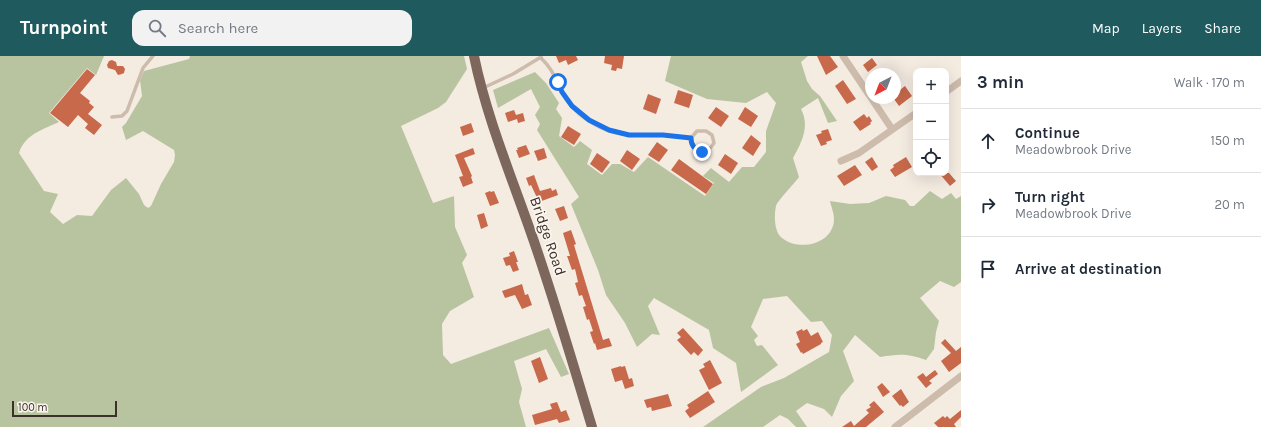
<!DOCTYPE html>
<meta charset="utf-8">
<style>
:root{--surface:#fff;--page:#f2f2f3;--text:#1f2937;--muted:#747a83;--line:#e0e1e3;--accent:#1f5a5e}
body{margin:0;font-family:Karla,sans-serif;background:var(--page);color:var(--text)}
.controls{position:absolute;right:12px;top:12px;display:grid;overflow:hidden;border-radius:8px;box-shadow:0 4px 16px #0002}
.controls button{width:36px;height:36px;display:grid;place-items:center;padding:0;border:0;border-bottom:1px solid var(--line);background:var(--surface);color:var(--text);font:20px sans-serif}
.compass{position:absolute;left:865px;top:12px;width:36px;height:36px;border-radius:50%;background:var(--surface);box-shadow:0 4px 16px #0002;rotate:222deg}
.scale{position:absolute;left:12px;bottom:10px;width:105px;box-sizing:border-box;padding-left:4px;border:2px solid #3b302b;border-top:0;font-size:11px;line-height:14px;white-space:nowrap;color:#3b302b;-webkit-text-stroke:3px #fbf5ee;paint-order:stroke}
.stop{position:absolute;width:12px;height:12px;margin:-9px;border:3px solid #1a73e8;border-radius:50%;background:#fff}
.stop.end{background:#1a73e8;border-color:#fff;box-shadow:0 1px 4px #0008}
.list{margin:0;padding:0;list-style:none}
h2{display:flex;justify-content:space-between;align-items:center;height:52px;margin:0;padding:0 16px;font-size:17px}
h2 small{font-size:13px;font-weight:400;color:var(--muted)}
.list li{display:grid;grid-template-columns:26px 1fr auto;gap:12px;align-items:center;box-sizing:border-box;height:64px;padding:0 16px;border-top:1px solid var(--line)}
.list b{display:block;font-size:15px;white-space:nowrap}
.list p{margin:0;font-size:13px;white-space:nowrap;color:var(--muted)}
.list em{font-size:13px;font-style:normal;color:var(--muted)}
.icon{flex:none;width:22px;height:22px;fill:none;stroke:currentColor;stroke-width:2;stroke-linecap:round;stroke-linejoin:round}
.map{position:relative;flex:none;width:961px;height:371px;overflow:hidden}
header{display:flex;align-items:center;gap:24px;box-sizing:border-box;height:56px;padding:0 20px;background:var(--accent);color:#fff}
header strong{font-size:19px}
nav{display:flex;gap:22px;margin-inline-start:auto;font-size:14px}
.search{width:280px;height:36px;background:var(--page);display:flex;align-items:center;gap:10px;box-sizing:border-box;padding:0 14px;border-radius:12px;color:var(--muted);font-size:15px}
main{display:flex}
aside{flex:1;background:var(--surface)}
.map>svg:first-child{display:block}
.green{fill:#b8c4a0}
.building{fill:#c8694b}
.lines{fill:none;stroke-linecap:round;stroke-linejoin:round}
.lane{stroke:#cdbbac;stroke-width:3.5}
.street{stroke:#cdbbac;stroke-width:7}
.primary{stroke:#7d675c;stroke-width:10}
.route{stroke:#1a73e8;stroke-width:5}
.labels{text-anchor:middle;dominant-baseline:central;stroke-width:3.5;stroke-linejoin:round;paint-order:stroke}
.street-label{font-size:15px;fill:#3b302b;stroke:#fbf5ee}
</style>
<header>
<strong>Turnpoint</strong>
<div class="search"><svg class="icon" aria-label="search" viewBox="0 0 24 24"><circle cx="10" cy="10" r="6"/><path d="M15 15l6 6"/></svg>Search here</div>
<nav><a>Map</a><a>Layers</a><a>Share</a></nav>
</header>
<main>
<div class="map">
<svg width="961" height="371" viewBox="0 0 961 371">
<rect width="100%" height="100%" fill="#f4ebe1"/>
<!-- green -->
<g class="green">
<path d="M0,0H104L96,19L87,12L49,57L59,66C44,73 25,78 19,97L44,135L58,138L50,156L63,168L77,159L92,160L111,134L126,122L139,138L144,149L148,152L151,150L161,128L174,106L175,99L174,94L143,75L126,84L122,71L126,67L142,40L140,24L144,15L189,3L190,0H464L467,13L446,46L438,52L401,70L433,147L454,140L455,171L467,199L462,207L474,241L450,255L442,268L443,299L451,308L549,272L569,318L561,321L546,293L514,305L522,333L519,346L526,371H0Z"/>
<path d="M671,0H808L801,6L807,25L812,33L820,40L837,65L828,67L818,42L801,53C810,70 802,86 793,102L799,121C794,128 778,144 776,150C774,159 774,176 782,182C799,196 834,188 834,163C834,157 831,150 830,145L850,148L869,147L886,140L905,144L910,150H914L930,135L942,143L951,137L956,143L961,140V226L954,231L940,225L920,242L939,265L936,276L934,293L926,304C907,297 899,298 880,301L855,279L843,295L854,325L841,340L832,361L824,353L807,347L796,355L807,371H796L788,363L780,359L763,371H703L761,331L784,322L829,296L832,279L822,265L811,266L787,240L763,243L751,271L758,280L754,284L757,290L762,289L778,309L741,336L736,307L713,292L709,274L654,242L648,250L660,279L652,278L637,291L625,267L606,239L598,214L571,148L579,141L537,74L540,68L535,59L540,51L531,33L498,52L493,34L535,16L546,27L559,47L556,53L562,62L559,80L574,91L580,85L592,94L587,108L602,119L612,108H620L634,116L648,101L705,140L714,127L703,120L711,112L729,126L742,111H754L766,96V75L776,47L767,36L746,47L707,43L665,25Z"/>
</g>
<!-- building -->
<g class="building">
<polygon points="556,0 576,0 578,4 568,9 566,4 559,7"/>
<polygon points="605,0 624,0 622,13 617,12 616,15 611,14 612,9 604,7"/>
<polygon points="817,0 830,0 838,11 826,19"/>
<polygon points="872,2 877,9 868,16 863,9"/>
<polygon points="109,5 112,4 116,6 117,10 123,10 125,13 124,17 122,18 118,19 115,14 108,12 107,9"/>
<polygon points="87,13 95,19 80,37 90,45 89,47 94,51 88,58 102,69 94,79 85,72 88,68 78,59 68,71 50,57"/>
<polygon points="843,24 856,43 847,48 835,30"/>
<polygon points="905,30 912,40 899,50 894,43 898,40 896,37"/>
<polygon points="678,34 693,39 689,52 674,47"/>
<polygon points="648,38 661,43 656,58 643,53"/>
<polygon points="716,51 729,60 721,71 708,62"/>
<polygon points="745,51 758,60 751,71 738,63"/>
<polygon points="514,54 516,59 523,57 525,65 518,67 517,63 508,66 505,57"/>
<polygon points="864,58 867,62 869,60 872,65 870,67 871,68 860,75 853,66"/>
<polygon points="471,67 474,76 463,80 460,71"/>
<polygon points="568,70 581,78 574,89 561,81"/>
<polygon points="828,73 832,84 826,86 827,88 821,90 816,79 822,77 821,75"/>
<polygon points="751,79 761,87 753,100 742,92"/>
<polygon points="657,86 668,94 659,106 648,99"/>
<polygon points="526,89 530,98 519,102 516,94 518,94 517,92"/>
<polygon points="473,92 475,98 464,102 472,120 471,121 473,127 463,131 459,121 463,120 455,99"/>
<polygon points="544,92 547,102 538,105 534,95"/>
<polygon points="627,94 640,103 632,114 620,105"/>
<polygon points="597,97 610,106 602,117 590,108"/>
<polygon points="725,98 738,107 731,118 718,109"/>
<polygon points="872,101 878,111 872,115 865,106"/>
<polygon points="906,101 912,111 895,121 890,114 894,111 893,109"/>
<polygon points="679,103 713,128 706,138 671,114"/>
<polygon points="855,109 862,119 844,130 837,120"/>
<polygon points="939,117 949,117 956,125 950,130"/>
<polygon points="534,119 540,135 551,132 552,135 556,133 558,139 539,146 531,129 529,130 526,122"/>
<polygon points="490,135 491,136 494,135 499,147 490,150 485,137"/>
<polygon points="564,150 568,162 560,165 555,153"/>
<polygon points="484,157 488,170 481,173 477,159"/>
<polygon points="571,174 576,188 574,189 603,284 609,282 612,290 597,294 595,287 594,288 590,276 593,275 589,263 587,264 583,251 586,250 582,239 579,240 575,227 578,226 575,213 572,214 567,200 570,200 563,177"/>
<polygon points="514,195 518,206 516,206 519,214 513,216 510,209 506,210 503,202 510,200 509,197"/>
<polygon points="522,228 525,239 528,238 532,249 522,253 515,239 505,242 502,235"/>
<polygon points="683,272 703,294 698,300 694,296 691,299 677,284 681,281 677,277"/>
<polygon points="802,273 803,275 807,273 811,280 818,276 823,286 821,287 821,288 803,298 802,296 801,297 796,288 800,286 796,276"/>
<polygon points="945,283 956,295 961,291 961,307 949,316 941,305 951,297 941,287"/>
<polygon points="540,301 548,323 539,327 531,305"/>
<polygon points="710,304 722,327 709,334 699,314 705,311 703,308"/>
<polygon points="621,310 621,311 625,310 629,323 632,322 634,330 625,333 622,324 615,326 611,313"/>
<polygon points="935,314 938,318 929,325 932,327 926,332 917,321 923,317 926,321"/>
<polygon points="882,327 890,336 883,341 877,331"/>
<polygon points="901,333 909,346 903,351 901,349 900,350 892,340"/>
<polygon points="708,335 715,346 690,362 685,355 689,352 687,349"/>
<polygon points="668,338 672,350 652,355 651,351 647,352 644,344"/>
<polygon points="874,345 884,356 866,371 842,371 851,365 854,370 869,357 866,354 871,351 869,349"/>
<polygon points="557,346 561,356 566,354 570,364 559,367 557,363 535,369 532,359 552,353 550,348"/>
<polygon points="961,354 961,361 954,368 956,371 938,371 934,367 943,360 945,362 947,360 950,363"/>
</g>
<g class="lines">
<!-- lane -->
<g class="lane">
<path d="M541,2C557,17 556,30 568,46C580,62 603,76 623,78C635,80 648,79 660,79C671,79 681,81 691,82C692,92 698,98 708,95L714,87L712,79L706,75H697L691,82"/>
<polyline points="483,32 513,18 541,1"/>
<polyline points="112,61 122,60 127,55 143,12 153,0"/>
</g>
<!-- street -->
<g class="street">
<polyline points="843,0 892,73"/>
<polyline points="946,36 961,25"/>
<polyline points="841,105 859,97 916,57"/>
<polyline points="895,371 961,320"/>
</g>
<!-- primary -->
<path class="primary" d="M474,0C486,59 510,117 530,174C553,239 572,305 592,371"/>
</g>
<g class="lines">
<!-- route -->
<path class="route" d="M558,26L562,36L572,50L589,64L609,74L629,79H663L691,82C691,90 695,94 702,96"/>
</g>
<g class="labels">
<!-- street labels -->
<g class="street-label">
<text transform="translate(548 180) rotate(71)">Bridge Road</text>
</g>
</g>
</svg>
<div class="controls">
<button>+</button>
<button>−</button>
<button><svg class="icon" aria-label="locate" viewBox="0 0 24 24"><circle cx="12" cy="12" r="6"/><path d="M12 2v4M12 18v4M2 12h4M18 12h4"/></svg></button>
</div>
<svg class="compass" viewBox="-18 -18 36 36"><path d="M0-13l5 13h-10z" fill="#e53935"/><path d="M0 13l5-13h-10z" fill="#747a83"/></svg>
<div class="scale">100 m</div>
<div class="stop" style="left:558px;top:26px"></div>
<div class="stop end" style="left:702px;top:96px"></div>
</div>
<aside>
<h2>3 min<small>Walk · 170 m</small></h2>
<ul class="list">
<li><svg class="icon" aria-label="ahead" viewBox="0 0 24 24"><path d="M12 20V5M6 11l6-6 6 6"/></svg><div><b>Continue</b><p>Meadowbrook Drive</p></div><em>150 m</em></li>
<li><svg class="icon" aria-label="right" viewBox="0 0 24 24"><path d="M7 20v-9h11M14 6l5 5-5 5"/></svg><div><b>Turn right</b><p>Meadowbrook Drive</p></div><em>20 m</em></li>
<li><svg class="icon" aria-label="arrive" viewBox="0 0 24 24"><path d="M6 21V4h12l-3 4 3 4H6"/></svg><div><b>Arrive at destination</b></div></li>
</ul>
</aside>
</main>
